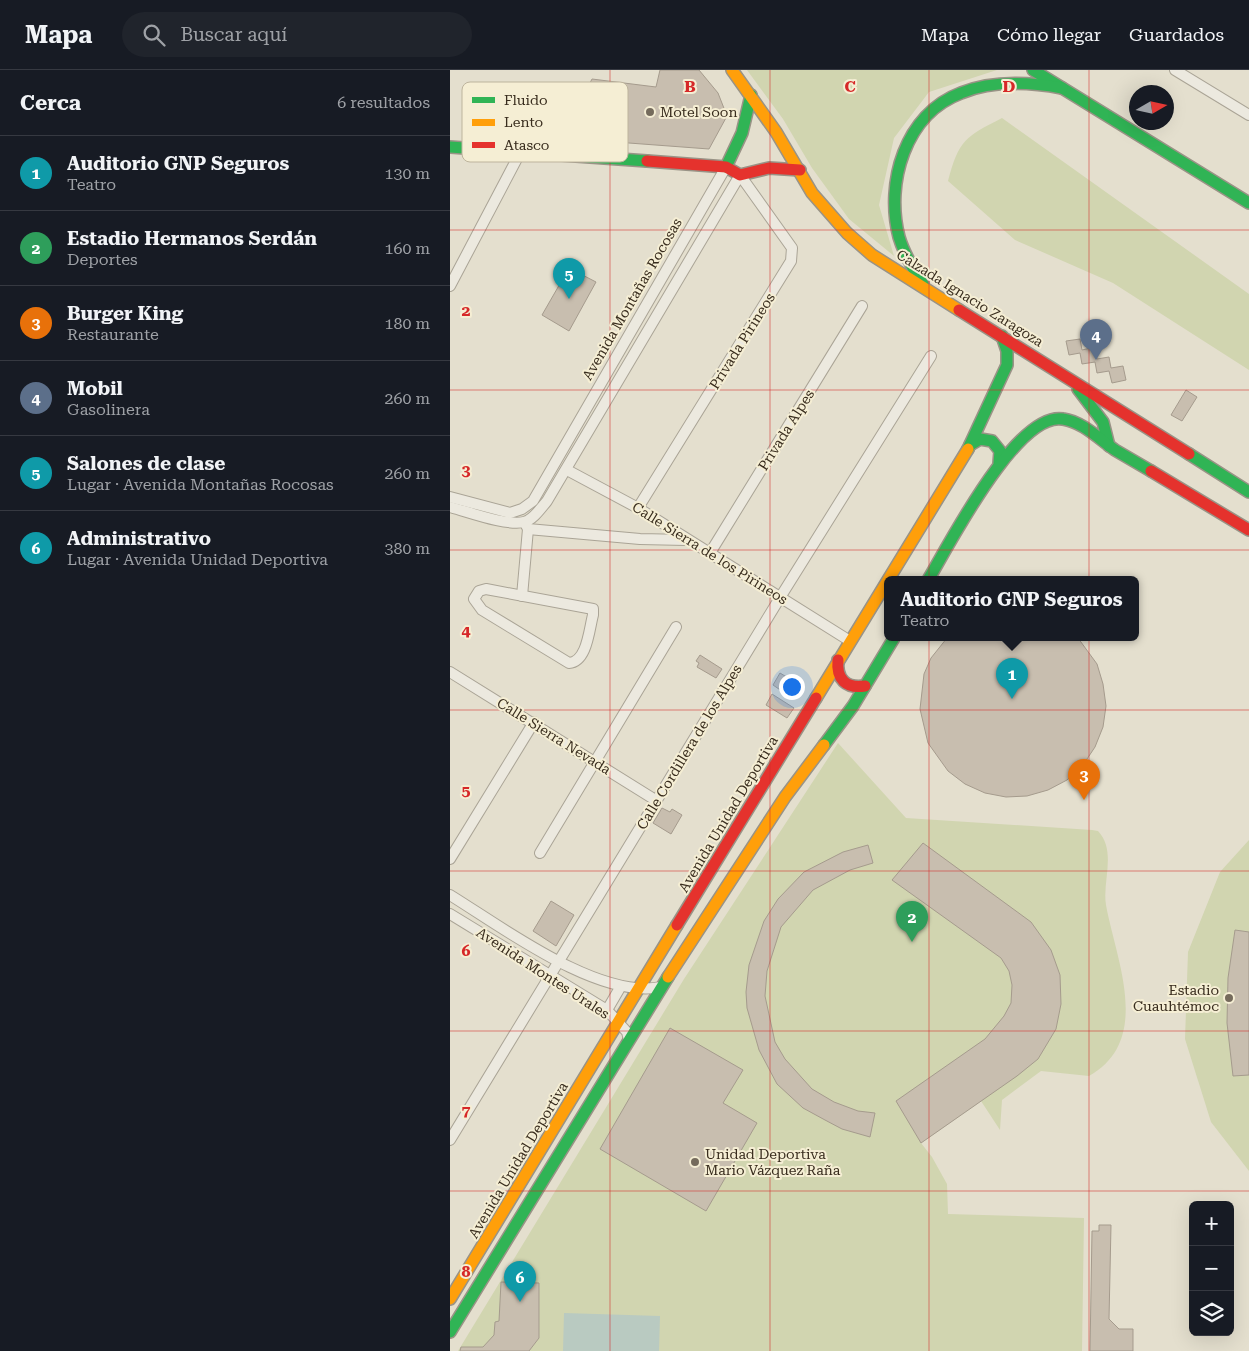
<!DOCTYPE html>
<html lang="es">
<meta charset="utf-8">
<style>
:root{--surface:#171b24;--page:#20242c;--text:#f1f3f6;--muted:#9ea1a6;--line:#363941;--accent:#ea580c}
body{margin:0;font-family:"Roboto Serif",serif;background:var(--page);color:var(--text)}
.controls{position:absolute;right:15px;bottom:15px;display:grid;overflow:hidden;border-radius:8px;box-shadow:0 5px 20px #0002}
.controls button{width:45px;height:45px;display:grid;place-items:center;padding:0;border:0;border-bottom:1px solid var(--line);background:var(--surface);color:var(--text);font:25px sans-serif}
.compass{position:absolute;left:679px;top:15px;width:45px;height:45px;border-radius:50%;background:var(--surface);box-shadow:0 5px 20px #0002;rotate:81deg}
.you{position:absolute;left:341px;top:616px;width:18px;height:18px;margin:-12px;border:4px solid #fff;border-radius:50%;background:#1a73e8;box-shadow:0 0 0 8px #1a73e833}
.badge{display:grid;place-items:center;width:32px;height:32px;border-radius:50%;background:var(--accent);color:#fff;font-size:16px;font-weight:700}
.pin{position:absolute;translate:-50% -41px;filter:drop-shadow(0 1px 2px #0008)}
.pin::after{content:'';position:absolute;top:26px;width:18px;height:15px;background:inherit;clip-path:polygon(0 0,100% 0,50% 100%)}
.popup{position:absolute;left:434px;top:506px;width:255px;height:65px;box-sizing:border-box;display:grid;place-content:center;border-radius:8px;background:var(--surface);filter:drop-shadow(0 1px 4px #0005);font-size:16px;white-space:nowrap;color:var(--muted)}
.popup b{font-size:19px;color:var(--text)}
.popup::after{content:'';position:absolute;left:50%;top:100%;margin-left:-10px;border:10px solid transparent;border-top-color:var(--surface)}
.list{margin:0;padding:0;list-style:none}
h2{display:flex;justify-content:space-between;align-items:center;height:65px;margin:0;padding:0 20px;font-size:21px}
h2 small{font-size:16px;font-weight:400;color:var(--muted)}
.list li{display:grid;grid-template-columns:32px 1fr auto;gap:15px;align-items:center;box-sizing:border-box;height:75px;padding:0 20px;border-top:1px solid var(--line)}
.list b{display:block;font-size:19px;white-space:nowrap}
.list p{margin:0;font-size:16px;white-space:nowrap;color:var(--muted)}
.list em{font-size:16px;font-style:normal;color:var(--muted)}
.icon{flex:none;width:28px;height:28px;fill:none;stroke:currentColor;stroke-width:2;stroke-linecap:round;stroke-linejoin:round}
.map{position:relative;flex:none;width:799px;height:1281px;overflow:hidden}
header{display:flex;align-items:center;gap:30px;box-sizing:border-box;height:70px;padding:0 25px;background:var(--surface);border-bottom:1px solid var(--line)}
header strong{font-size:24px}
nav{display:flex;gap:28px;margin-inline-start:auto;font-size:18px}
.search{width:350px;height:45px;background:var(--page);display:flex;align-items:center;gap:12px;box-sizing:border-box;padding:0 18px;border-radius:28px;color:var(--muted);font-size:19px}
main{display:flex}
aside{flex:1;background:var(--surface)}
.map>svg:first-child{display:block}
.green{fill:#d1d5b0}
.water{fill:#b9cac1}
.building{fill:#c8beaf;stroke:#a59b8d}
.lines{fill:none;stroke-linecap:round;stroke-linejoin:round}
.street-casing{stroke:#aaa496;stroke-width:12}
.fast-casing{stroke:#999386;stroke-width:14}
.slow-casing{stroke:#999386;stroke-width:14}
.jam-casing{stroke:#999386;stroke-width:14}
.street{stroke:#ece9df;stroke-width:10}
.fast{stroke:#30b455;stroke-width:11}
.slow{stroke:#ff9f0a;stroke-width:11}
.jam{stroke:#e5322d;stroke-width:11}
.grid{fill:none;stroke:#d62828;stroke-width:1;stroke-opacity:0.55}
.poi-dot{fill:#756b5c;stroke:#f5eed4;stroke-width:2}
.labels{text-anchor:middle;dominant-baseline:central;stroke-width:4;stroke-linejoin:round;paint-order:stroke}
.poi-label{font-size:14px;fill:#392d1e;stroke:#f5eed4;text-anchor:start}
.street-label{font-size:14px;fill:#392d1e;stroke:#f5eed4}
.key{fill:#f5eed4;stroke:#bdb49d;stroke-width:1}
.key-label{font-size:14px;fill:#392d1e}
.grid-label{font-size:16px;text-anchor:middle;font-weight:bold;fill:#d62828;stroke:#f5eed4;stroke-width:4;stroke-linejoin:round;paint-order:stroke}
</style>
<header>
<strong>Mapa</strong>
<div class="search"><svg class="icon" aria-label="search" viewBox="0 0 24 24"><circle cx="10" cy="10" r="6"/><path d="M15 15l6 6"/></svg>Buscar aquí</div>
<nav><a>Mapa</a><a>Cómo llegar</a><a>Guardados</a></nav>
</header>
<main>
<aside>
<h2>Cerca<small>6 resultados</small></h2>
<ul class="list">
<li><span class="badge" style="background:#0f9aa8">1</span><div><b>Auditorio GNP Seguros</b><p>Teatro</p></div><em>130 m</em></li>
<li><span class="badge" style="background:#2e9e5b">2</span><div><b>Estadio Hermanos Serdán</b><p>Deportes</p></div><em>160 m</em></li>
<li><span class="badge" style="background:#e8710a">3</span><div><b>Burger King</b><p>Restaurante</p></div><em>180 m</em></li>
<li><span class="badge" style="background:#5c6f8a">4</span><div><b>Mobil</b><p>Gasolinera</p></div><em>260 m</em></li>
<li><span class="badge" style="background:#0f9aa8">5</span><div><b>Salones de clase</b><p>Lugar · Avenida Montañas Rocosas</p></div><em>260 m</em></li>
<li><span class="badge" style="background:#0f9aa8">6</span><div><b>Administrativo</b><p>Lugar · Avenida Unidad Deportiva</p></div><em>380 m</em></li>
</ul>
</aside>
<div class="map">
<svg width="799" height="1281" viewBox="0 0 799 1281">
<rect width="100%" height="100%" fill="#e4dfce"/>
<!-- green -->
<g class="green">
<polygon points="297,0 547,0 479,22 444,68 429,135 444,186 399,149 362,98 333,49"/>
<path d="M552,48L799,224V300L663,213L565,170L498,111C509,70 515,67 552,48Z"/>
<path d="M388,673L456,748L642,760L648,761C667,781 652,811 656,835C666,890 703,970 639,1006L591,1001L552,1030L550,1060L531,1031L471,1073L482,1087L497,1114L498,1144L634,1148L632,1281H8L234,909Z"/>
<polygon points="799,770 799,1101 761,1052 735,969 738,882 770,802"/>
</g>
<!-- water -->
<polygon class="water" points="114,1243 210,1246 209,1281 113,1281"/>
<!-- building -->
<g class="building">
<polygon points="210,0 249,0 268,23 277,46 259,79 112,68 142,9 206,17"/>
<polygon points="119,198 146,212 119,261 92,245"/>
<polygon points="630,269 632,280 645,277 647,289 659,287 661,298 673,296 676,310 662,313 659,301 647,303 645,292 632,294 630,283 619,285 616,271"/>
<polygon points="736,320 747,327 732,351 721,345"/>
<polygon points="497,568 628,568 647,594 653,614 656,636 653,657 645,677 633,695 617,710 598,720 577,726 556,727 535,723 515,714 498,701 478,673 470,639 474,604 481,588"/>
<polygon points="250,585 272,599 266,608 247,597 249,593 246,591"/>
<polygon points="330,603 350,615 342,628 323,615"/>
<polygon points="322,624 344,638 337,648 316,635"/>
<polygon points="212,738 220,742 222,739 232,745 221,764 203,753"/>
<polygon points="473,773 581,852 601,880 610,905 611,934 606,959 588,989 567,1006 471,1073 446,1031 535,969 554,946 561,933 562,915 559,901 551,888 442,810"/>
<polygon points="418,775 423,793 400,800 363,820 331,857 317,901 315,926 325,972 335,989 362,1019 384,1032 408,1041 425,1043 420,1067 392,1059 375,1050 353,1038 327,1014 309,980 297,938 296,922 299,895 314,851 328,829 354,802 393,782"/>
<polygon points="101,831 124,845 106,876 83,861"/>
<polygon points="785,860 799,862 799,1005 783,1006 777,953 778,908"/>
<polygon points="220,958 293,1000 273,1033 307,1053 256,1141 150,1079"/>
<polygon points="649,1155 661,1155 659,1249 669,1259 683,1259 683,1281 640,1281 642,1161 649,1161"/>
<polygon points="51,1212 89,1213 89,1268 79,1281 10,1281 11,1277 33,1277 44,1265 45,1252 49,1251"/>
</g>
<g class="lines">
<!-- street casing -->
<g class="street-casing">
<g id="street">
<polyline points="725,0 799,45"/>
<polyline points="0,216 71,81"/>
<polyline points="117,400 188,438 400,571"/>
<polyline points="0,427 60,443 72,439 83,431 276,97"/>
<path d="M0,437C19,442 56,456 74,452C83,450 91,438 97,431L290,105L342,178L341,191L188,438"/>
<polyline points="78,459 190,469 236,470"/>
<polyline points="260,483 412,236"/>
<path d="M36,519L143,539V545C139,560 137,592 119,593L32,540L24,529L29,521Z"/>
<polyline points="72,526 78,459 76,455"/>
<polyline points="0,602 207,731"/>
<polyline points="90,783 226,557"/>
<polyline points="0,789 84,652"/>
<path d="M0,825C52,857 149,930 211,917"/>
<polyline points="0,844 157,940 177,962 179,970"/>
<polyline points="157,940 171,916"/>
<polyline points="0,1070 331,526 481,286"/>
</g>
</g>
<!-- fast casing -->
<g class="fast-casing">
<g id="fast">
<polyline points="583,0 799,133"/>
<polyline points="0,77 197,91"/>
<polyline points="276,97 292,63 301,25"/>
<path d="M473,214C463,199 454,184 449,167C435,113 455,44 511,23C542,10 579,12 612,18"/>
<polyline points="628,319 653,352 659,376"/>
<polyline points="520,375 530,369 542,371 550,381 549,393"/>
<polyline points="518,379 557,295 557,281 552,266"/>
<polyline points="739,384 799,422"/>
<path d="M478,510C499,475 567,341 613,349C633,352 649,369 665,380C677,387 689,394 701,401"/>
<polyline points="374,675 403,636 444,568"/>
<polyline points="0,1262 218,907"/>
</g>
</g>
<!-- slow casing -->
<g class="slow-casing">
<g id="slow">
<polyline points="282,0 326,62 362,123 397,163 422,185 509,240"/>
<polyline points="366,628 518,379"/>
<polyline points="218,907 335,727 374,675"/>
<polyline points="0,1229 227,855"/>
</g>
</g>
<!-- jam casing -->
<g class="jam-casing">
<g id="jam">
<polyline points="197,91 276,97 290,105 319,98 350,100"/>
<polyline points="509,240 739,384"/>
<polyline points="701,401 799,460"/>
<path d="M388,590C386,609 396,619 415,616"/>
<polyline points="227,855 366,628"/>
</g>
</g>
<!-- street -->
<use href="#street" class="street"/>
<!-- fast -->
<use href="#fast" class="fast"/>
<!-- slow -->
<use href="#slow" class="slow"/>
<!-- jam -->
<use href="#jam" class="jam"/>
</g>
<!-- grid -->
<path class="grid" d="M160,0V1281M320,0V1281M479,0V1281M639,0V1281M0,160H799M0,320H799M0,480H799M0,640H799M0,801H799M0,961H799M0,1121H799"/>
<!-- markers -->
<g class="poi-dot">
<circle cx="200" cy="42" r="5"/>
<circle cx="779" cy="928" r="5"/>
<circle cx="245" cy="1092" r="5"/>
</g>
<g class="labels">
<!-- poi labels -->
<g class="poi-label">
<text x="210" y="42">Motel Soon</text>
<text x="769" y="920" text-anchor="end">Estadio<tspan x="769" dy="16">Cuauhtémoc</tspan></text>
<text x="255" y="1084">Unidad Deportiva<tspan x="255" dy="16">Mario Vázquez Raña</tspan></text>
</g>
<!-- street labels -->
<g class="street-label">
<text transform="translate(520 228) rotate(32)">Calzada Ignacio Zaragoza</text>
<text transform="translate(182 229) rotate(-60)">Avenida Montañas Rocosas</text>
<text transform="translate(292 271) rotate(-58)">Privada Pirineos</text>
<text transform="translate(336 360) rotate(-58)">Privada Alpes</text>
<text transform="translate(260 483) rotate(32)">Calle Sierra de los Pirineos</text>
<text transform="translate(104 666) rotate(32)">Calle Sierra Nevada</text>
<text transform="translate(239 677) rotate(-59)">Calle Cordillera de los Alpes</text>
<text transform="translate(278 744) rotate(-59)">Avenida Unidad Deportiva</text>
<text transform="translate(93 903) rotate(33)">Avenida Montes Urales</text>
<text transform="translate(68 1090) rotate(-59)">Avenida Unidad Deportiva</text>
</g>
</g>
<!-- legend -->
<rect x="12" y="12" width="166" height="80" rx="8" class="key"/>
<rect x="22" y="27" width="23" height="6" fill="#30b455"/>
<rect x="22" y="49" width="23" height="7" fill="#ff9f0a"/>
<rect x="22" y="72" width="23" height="6" fill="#e5322d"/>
<g class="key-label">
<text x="54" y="35">Fluido</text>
<text x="54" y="57">Lento</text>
<text x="54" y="80">Atasco</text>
</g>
<g class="grid-label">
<text x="240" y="22">B</text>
<text x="400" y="22">C</text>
<text x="559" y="22">D</text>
<text x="16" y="246">2</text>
<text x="16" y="406">3</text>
<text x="16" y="566">4</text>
<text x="16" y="726">5</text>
<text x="16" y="886">6</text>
<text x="16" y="1046">7</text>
<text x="16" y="1207">8</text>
</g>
</svg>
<div class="controls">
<button>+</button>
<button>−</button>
<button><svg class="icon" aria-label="layers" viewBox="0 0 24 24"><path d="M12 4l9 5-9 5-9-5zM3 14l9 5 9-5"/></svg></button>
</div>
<svg class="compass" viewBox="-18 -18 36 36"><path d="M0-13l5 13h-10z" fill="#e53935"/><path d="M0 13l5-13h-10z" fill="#9ea1a6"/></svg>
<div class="you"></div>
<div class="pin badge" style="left:562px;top:629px;background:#0f9aa8">1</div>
<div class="popup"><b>Auditorio GNP Seguros</b>Teatro</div>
<div class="pin badge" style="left:462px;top:872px;background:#2e9e5b">2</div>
<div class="pin badge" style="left:634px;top:730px;background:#e8710a">3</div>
<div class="pin badge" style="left:646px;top:290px;background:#5c6f8a">4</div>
<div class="pin badge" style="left:119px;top:229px;background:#0f9aa8">5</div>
<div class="pin badge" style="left:70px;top:1232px;background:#0f9aa8">6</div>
</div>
</main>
